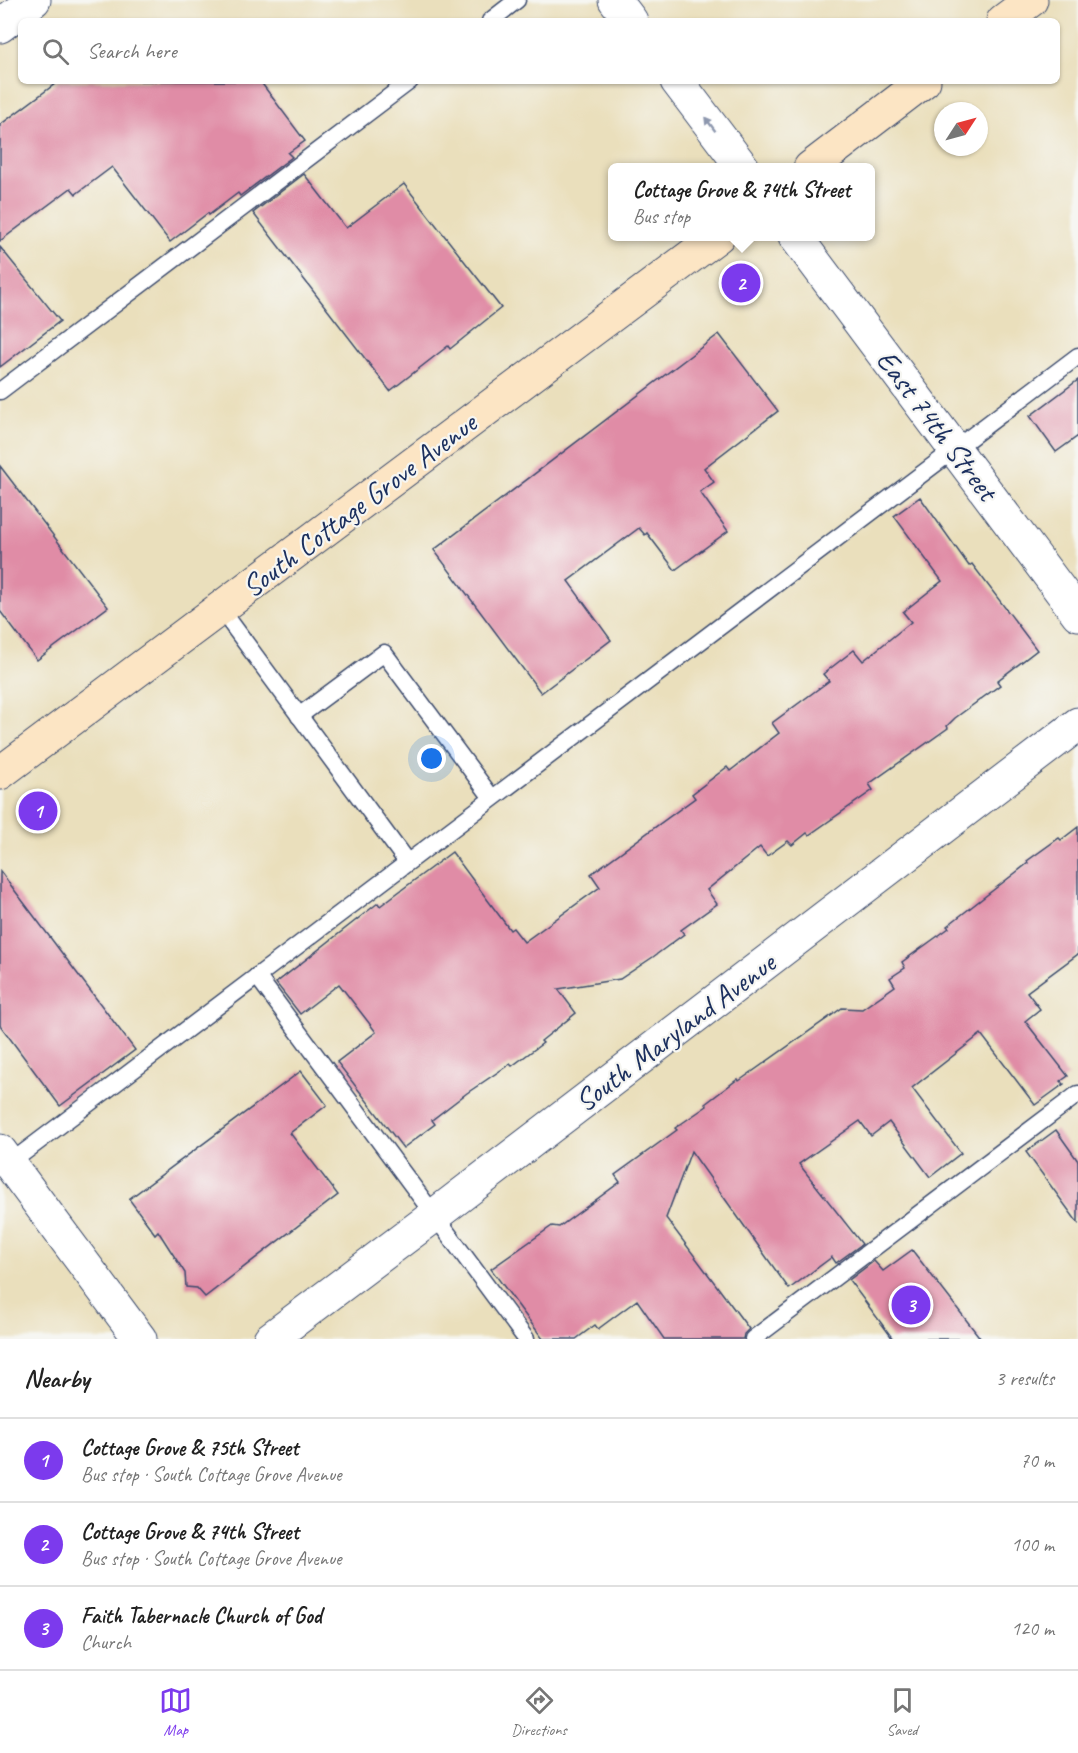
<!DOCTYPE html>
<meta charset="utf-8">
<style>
:root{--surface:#fff;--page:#f6f6f6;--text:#222;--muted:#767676;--line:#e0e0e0;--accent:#7c3aed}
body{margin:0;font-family:Caveat,sans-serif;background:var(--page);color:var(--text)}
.compass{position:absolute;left:934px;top:102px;width:54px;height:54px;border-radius:50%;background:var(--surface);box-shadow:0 2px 4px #0004;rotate:54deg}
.you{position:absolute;left:432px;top:759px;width:21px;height:21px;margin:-15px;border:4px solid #fff;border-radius:50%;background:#1a73e8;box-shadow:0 0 0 9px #1a73e833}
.badge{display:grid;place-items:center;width:39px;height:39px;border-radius:50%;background:var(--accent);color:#fff;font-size:20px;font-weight:700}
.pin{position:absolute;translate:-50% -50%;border:3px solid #fff;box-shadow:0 2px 6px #0006}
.popup{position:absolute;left:608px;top:163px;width:267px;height:78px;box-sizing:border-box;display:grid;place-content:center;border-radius:9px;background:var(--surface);filter:drop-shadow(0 2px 4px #0005);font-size:20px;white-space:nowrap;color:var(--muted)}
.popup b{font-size:22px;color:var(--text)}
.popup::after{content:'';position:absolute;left:50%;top:100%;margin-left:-12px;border:12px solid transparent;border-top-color:var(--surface)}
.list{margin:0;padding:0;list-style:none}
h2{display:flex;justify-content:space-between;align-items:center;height:78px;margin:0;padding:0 24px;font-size:26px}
h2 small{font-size:20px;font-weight:400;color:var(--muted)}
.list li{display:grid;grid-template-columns:39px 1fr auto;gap:18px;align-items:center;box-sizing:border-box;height:84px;padding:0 24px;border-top:2px solid var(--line)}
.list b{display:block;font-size:22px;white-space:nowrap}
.list p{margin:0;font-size:20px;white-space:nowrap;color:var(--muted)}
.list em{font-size:20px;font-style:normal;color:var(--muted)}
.icon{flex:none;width:33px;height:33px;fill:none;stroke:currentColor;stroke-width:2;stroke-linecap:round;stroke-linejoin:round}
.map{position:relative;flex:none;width:1078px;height:1339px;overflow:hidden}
.search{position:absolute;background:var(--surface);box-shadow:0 2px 4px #0004;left:18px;right:18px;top:18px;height:66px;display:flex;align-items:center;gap:15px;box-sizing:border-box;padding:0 21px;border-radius:9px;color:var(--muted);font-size:22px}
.sheet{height:330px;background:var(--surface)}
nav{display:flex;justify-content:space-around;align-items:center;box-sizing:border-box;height:84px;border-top:2px solid var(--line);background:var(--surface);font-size:16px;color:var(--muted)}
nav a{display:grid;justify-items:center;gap:3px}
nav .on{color:var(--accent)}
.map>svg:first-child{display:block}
.building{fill:#e08ca6}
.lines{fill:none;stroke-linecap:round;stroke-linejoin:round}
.service-casing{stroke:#3a496c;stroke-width:19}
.minor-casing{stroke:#3a496c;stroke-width:35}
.tertiary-casing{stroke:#3a496c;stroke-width:35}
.secondary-casing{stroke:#3a496c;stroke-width:35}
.service{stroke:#fff;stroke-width:16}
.minor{stroke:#fff;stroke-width:33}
.tertiary{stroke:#fff;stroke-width:33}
.secondary{stroke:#fce5c4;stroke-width:33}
.oneway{fill:#8d97ae}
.labels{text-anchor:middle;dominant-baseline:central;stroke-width:4.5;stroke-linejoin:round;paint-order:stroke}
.street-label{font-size:30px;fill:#1b2f5e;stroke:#f6f6f2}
</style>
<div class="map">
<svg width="1078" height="1339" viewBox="0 0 1078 1339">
<rect width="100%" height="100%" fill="#f6f6f2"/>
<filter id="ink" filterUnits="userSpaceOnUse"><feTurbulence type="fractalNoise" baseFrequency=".0167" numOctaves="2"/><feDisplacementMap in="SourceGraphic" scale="12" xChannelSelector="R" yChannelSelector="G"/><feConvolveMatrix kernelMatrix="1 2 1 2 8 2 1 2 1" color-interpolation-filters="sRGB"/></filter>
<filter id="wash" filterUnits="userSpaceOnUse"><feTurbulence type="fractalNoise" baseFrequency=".008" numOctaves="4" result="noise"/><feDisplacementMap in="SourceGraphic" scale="24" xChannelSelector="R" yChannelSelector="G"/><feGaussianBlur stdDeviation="1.35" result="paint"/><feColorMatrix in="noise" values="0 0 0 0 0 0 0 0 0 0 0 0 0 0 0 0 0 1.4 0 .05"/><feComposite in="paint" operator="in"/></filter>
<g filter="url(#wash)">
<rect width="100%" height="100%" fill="#eadfbc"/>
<g id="blocks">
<!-- building -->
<g class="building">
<polygon points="59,81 260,81 305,141 288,153 292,157 240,196 238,193 209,215 208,213 170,242 112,167 76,194 71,188 0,241 0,125"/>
<polygon points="304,174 346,228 404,184 501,308 450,349 448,346 390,391 253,213"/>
<polygon points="0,247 60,321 0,367"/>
<polygon points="719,334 778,411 704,468 714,482 700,492 728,531 675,570 647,533 645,535 639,528 568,581 611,640 541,693 434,550"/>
<polygon points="1078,380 1078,436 1056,452 1030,416"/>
<polygon points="0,466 108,607 37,660 0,611"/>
<polygon points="920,497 969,566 972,564 1037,650 997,681 1000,685 955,718 947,726 948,728 869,784 873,790 809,835 807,833 792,845 788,841 767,856 760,847 707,890 717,904 681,930 684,934 653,957 620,979 558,989 576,1013 541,1041 543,1043 512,1066 510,1064 467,1093 432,1120 435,1124 403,1148 337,1062 376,1032 339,984 300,1014 276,983 378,903 380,906 452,852 510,930 513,928 524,942 600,887 591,874 695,798 692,794 727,767 730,771 779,733 772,723 829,681 823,674 854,650 863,661 911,622 903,612 942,581 894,516"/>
<polygon points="1078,827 1078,954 1027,992 1040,1009 1025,1021 1068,1076 1061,1081 1064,1084 1035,1105 981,1034 912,1088 961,1153 930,1177 889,1122 871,1136 860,1121 799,1164 862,1244 836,1263 832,1257 789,1289 691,1151 666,1218 749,1329 744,1334 743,1339 664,1339 637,1300 598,1329 595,1325 576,1339 543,1339 491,1269 552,1226 559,1227 620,1182 615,1175 677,1130 675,1128 707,1106 705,1104 738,1079 739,1081 842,1008 862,1009 895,986 890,978 905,968 902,962 949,928 947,926 1028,863 1027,861 1059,838 1061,840"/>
<polygon points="0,871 135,1050 60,1106 0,1025"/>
<polygon points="301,1071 327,1105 290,1133 338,1195 205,1297 197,1288 186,1287 185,1273 158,1231 155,1234 129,1199"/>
<polygon points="1056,1130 1078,1161 1078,1223 1026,1152"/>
<polygon points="912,1250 981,1339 893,1339 849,1280 874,1261 883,1271"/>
</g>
</g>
</g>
<g filter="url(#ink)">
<use href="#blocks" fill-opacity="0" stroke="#3a496c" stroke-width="1.5"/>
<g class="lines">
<!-- service casing -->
<g class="service-casing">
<g id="service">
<polyline points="490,21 517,0"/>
<polyline points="0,391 410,81"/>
<polyline points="220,608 407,862"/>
<polyline points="299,716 384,653 492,798"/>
<polyline points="257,976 526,1339"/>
<polyline points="6,1166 1078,356"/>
<polyline points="753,1339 1078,1094"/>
</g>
</g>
<!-- minor casing -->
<g class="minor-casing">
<g id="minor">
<polyline points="615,0 631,21"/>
<polyline points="0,26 34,0"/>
<polyline points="677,81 743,168"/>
<polyline points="795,236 1078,614"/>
<polyline points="270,1339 435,1215 1078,724"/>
</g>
</g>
<!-- tertiary casing -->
<g class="tertiary-casing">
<polyline id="tertiary" points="0,1151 140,1339"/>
</g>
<!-- secondary casing -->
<g class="secondary-casing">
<g id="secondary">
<polyline points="1003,21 1031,0"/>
<polyline points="810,168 924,81"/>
<polyline points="0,773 718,236"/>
</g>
</g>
<!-- service -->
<use href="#service" class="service"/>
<!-- minor -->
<use href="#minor" class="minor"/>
<!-- tertiary -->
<use href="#tertiary" class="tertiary"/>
<!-- secondary -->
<use href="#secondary" class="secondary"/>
</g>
<!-- one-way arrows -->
<defs><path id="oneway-solid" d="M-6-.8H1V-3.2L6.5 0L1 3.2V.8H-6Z" transform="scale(1.5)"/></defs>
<use class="oneway" href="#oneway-solid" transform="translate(710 124) rotate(-127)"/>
</g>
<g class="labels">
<!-- street labels -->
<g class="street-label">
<text transform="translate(937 425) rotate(53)">East 74th Street</text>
<text transform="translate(359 505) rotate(-37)">South Cottage Grove Avenue</text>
<text transform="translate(675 1032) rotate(-37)">South Maryland Avenue</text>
</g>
</g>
</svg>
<svg class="compass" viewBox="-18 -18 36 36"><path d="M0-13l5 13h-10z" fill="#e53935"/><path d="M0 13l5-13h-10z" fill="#767676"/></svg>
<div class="you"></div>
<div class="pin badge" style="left:38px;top:811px">1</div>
<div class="pin badge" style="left:741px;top:283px">2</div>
<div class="popup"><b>Cottage Grove &amp; 74th Street</b>Bus stop</div>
<div class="pin badge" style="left:911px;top:1305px">3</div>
<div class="search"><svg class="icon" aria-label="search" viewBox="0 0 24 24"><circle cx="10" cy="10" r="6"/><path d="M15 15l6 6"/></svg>Search here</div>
</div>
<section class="sheet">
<h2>Nearby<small>3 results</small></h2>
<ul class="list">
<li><span class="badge">1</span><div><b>Cottage Grove &amp; 75th Street</b><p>Bus stop · South Cottage Grove Avenue</p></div><em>70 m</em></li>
<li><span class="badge">2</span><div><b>Cottage Grove &amp; 74th Street</b><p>Bus stop · South Cottage Grove Avenue</p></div><em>100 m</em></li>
<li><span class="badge">3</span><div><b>Faith Tabernacle Church of God</b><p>Church</p></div><em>120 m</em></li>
</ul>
</section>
<nav>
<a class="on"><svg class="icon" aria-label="map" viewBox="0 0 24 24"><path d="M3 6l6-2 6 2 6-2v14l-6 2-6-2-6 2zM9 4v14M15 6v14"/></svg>Map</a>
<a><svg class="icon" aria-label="directions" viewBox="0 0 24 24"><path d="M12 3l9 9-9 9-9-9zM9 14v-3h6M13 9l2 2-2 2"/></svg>Directions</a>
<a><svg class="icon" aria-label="saved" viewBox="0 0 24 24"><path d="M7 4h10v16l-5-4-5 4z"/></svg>Saved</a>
</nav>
